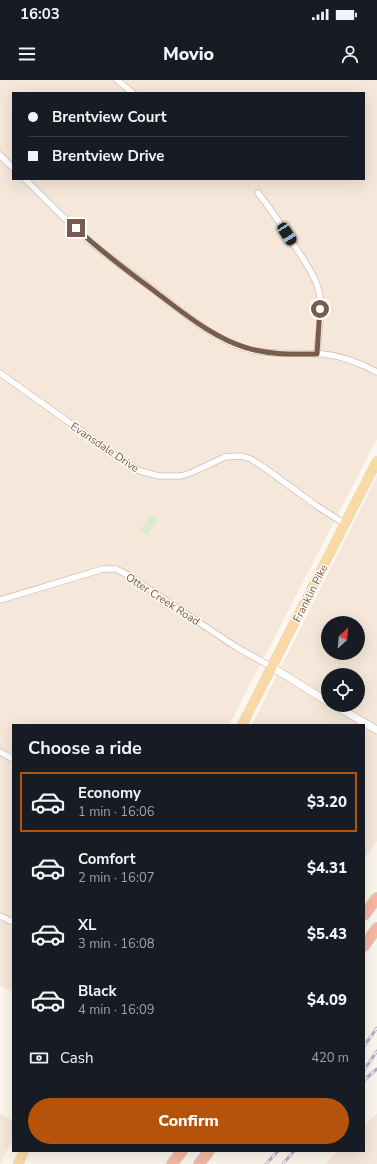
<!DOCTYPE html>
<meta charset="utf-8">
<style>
body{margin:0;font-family:"Nunito Sans",sans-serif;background:#20242c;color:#f1f3f6;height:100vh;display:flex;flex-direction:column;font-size:15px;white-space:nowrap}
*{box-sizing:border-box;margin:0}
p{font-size:13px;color:#9ea1a6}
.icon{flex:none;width:22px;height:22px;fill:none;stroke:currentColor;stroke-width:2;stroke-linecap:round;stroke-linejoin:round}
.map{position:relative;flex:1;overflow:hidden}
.details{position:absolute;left:12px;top:644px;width:353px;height:428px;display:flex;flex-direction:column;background:#171b24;border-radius:0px;box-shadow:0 4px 16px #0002}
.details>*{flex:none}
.hud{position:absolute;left:12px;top:12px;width:353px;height:88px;border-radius:0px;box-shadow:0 4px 16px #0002;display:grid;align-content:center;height:88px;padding:0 16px;background:#171b24}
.needle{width:26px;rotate:26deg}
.buttons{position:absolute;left:321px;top:536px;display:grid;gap:8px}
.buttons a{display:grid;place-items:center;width:44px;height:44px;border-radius:50%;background:#171b24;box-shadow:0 4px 16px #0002;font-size:20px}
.end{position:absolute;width:18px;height:18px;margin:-9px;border:5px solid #7a5c4d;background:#fff;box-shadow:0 0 0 2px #fff}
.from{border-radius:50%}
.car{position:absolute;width:12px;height:24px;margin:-12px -6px;border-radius:5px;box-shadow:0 0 3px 1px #0007;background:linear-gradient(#222 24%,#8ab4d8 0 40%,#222 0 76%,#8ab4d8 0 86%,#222 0)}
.hud b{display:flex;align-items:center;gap:14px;height:38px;font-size:15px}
.hud b+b{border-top:1px solid #363941}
.hud i{width:10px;height:10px;background:#f1f3f6}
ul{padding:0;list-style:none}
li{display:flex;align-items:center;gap:12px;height:60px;margin:0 8px 6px;padding:0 8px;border:2px solid transparent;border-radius:0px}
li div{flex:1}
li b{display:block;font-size:15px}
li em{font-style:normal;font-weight:800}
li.selected{border-color:#b45309}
li>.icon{width:36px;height:36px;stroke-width:1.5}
h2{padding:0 16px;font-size:18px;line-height:48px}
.pay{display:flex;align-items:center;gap:10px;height:44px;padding:0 16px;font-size:15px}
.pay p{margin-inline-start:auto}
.cta{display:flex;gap:8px;margin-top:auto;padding:8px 16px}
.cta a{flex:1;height:46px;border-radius:24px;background:#b45309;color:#fff;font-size:16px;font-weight:800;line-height:46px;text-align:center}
.status{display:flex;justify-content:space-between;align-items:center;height:28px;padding:0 20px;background:#171b24;direction:ltr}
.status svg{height:11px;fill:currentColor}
header{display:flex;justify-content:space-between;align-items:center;height:52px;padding:0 16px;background:#171b24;font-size:18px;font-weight:800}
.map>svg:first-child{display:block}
.residential{fill:#f5e8da;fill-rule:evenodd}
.green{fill:#d8ecc9}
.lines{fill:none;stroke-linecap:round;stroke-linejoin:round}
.minor-casing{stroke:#d1beb0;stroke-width:7}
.tertiary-casing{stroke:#d1beb0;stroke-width:8}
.primary-casing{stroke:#dad1cd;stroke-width:10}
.motorway-casing{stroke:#dad1cd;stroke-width:12}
.minor{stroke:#fff;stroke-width:5.5}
.tertiary{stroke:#fff;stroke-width:7}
.primary{stroke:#fbd9a5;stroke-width:9}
.motorway{stroke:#f7b7a3;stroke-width:10}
.rail-casing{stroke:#b9a8c9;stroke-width:3}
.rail{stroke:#fffaf3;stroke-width:1.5;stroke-dasharray:4.5;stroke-linecap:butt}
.route{stroke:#7a5c4d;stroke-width:5}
.labels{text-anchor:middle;stroke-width:3;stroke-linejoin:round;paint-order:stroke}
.street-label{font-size:11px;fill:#7a5c4d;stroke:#fffaf3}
</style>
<div class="status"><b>16:03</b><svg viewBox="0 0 49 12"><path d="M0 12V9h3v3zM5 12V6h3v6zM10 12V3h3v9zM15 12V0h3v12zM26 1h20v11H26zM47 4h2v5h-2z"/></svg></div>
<header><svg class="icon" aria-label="menu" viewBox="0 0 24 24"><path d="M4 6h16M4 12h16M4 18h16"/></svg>Movio<svg class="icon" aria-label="person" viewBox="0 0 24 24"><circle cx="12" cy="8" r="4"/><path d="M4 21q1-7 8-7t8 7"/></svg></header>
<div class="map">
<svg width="377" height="1084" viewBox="0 0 377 1084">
<rect width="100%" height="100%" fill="#fdf6ec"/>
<g class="residential">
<path d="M0,0H377V359L229,645H13V912L0,905ZM13,13H364V99H13Z"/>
<path d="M377,396V761L364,778V645H252ZM328,543H358V573H328ZM328,595H358V625H328Z"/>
<path d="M0,1033L13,1041V1059L0,1084Z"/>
<path d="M377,1033V1084H325L338,1071H364V1046Z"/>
</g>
<path class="green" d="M151,434L158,440L147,455L140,450Z"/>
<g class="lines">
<g class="minor-casing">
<g id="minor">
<path d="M117,0L133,13"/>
<path d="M0,75L13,88"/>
<path d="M25,99C47,121 69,144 93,164C114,181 136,197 158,213C185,234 211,257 244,268C270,276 296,272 323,274C342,276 360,283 377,292"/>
<path d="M258,113C271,129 282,146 293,163C303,180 318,198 320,218C322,236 318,256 317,274"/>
<path d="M0,293L112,373L140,391L159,396H181L193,392L225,377L242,376L251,379L262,386L317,426L345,444"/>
<path d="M0,520L103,489H116L128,495L236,567L272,587"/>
<path d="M0,672L13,679"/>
<path d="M0,836L13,842"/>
</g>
</g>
<g class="tertiary-casing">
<g id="tertiary">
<path d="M272,587L328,622"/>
<path d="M334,625L377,650"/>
</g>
</g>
<g class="primary-casing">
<g id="primary">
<path d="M242,645L377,381"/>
<path d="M18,1084L24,1071"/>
</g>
</g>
<g class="motorway-casing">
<g id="motorway">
<path d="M364,835L377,818"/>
<path d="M364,866L377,848"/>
<path d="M172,1084L182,1071"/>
<path d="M199,1084L209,1071"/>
</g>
</g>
<use href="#minor" class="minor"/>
<use href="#tertiary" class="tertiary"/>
<use href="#primary" class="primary"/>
<use href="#motorway" class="motorway"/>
<g class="rail-casing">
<g id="rail">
<path d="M364,966L377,948"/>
<path d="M364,990L377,971"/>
<path d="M364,1000L377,989"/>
<path d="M266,1084L278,1071"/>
<path d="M283,1084L294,1071"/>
</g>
</g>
<use href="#rail" class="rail"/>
</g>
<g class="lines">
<path class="route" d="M76,148C101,172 129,192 157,213C185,234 213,258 247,268C270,275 294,274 317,274L320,229"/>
</g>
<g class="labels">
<g class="street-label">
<text transform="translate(105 367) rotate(34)" y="4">Evansdale Drive</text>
<text transform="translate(310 513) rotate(-63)" y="4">Franklin Pike</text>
<text transform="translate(163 519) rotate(33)" y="4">Otter Creek Road</text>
</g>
</g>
</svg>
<div class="buttons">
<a><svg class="needle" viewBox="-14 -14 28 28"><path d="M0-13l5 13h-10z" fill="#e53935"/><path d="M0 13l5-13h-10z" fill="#9ea1a6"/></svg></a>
<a><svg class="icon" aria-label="locate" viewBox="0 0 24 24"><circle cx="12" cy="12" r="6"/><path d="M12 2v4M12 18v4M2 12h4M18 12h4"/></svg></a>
</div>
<i class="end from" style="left:320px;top:229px"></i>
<i class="end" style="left:76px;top:148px"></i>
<i class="car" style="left:287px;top:154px;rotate:147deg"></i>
<div class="hud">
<b><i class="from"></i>Brentview Court</b>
<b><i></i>Brentview Drive</b>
</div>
<section class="details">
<h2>Choose a ride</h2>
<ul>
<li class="selected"><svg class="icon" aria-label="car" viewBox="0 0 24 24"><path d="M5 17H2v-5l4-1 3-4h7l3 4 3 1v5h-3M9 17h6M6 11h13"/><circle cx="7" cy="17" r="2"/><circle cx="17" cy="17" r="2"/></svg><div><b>Economy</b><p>1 min · 16:06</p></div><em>$3.20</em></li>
<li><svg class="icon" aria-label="car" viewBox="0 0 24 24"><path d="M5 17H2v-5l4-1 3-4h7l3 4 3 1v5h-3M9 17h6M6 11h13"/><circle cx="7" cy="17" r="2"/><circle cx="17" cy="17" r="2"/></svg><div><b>Comfort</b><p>2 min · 16:07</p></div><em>$4.31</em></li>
<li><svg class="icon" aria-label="car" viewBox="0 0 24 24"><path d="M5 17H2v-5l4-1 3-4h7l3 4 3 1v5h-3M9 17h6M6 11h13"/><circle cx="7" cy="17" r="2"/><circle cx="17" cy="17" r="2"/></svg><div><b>XL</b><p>3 min · 16:08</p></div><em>$5.43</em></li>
<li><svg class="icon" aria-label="car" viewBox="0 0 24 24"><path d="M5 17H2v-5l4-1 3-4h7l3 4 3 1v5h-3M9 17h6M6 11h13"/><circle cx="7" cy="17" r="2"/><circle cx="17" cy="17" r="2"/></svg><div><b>Black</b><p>4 min · 16:09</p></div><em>$4.09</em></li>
</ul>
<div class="pay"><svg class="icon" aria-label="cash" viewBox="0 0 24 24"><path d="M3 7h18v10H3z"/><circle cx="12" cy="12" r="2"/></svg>Cash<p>420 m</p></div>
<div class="cta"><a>Confirm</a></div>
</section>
</div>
